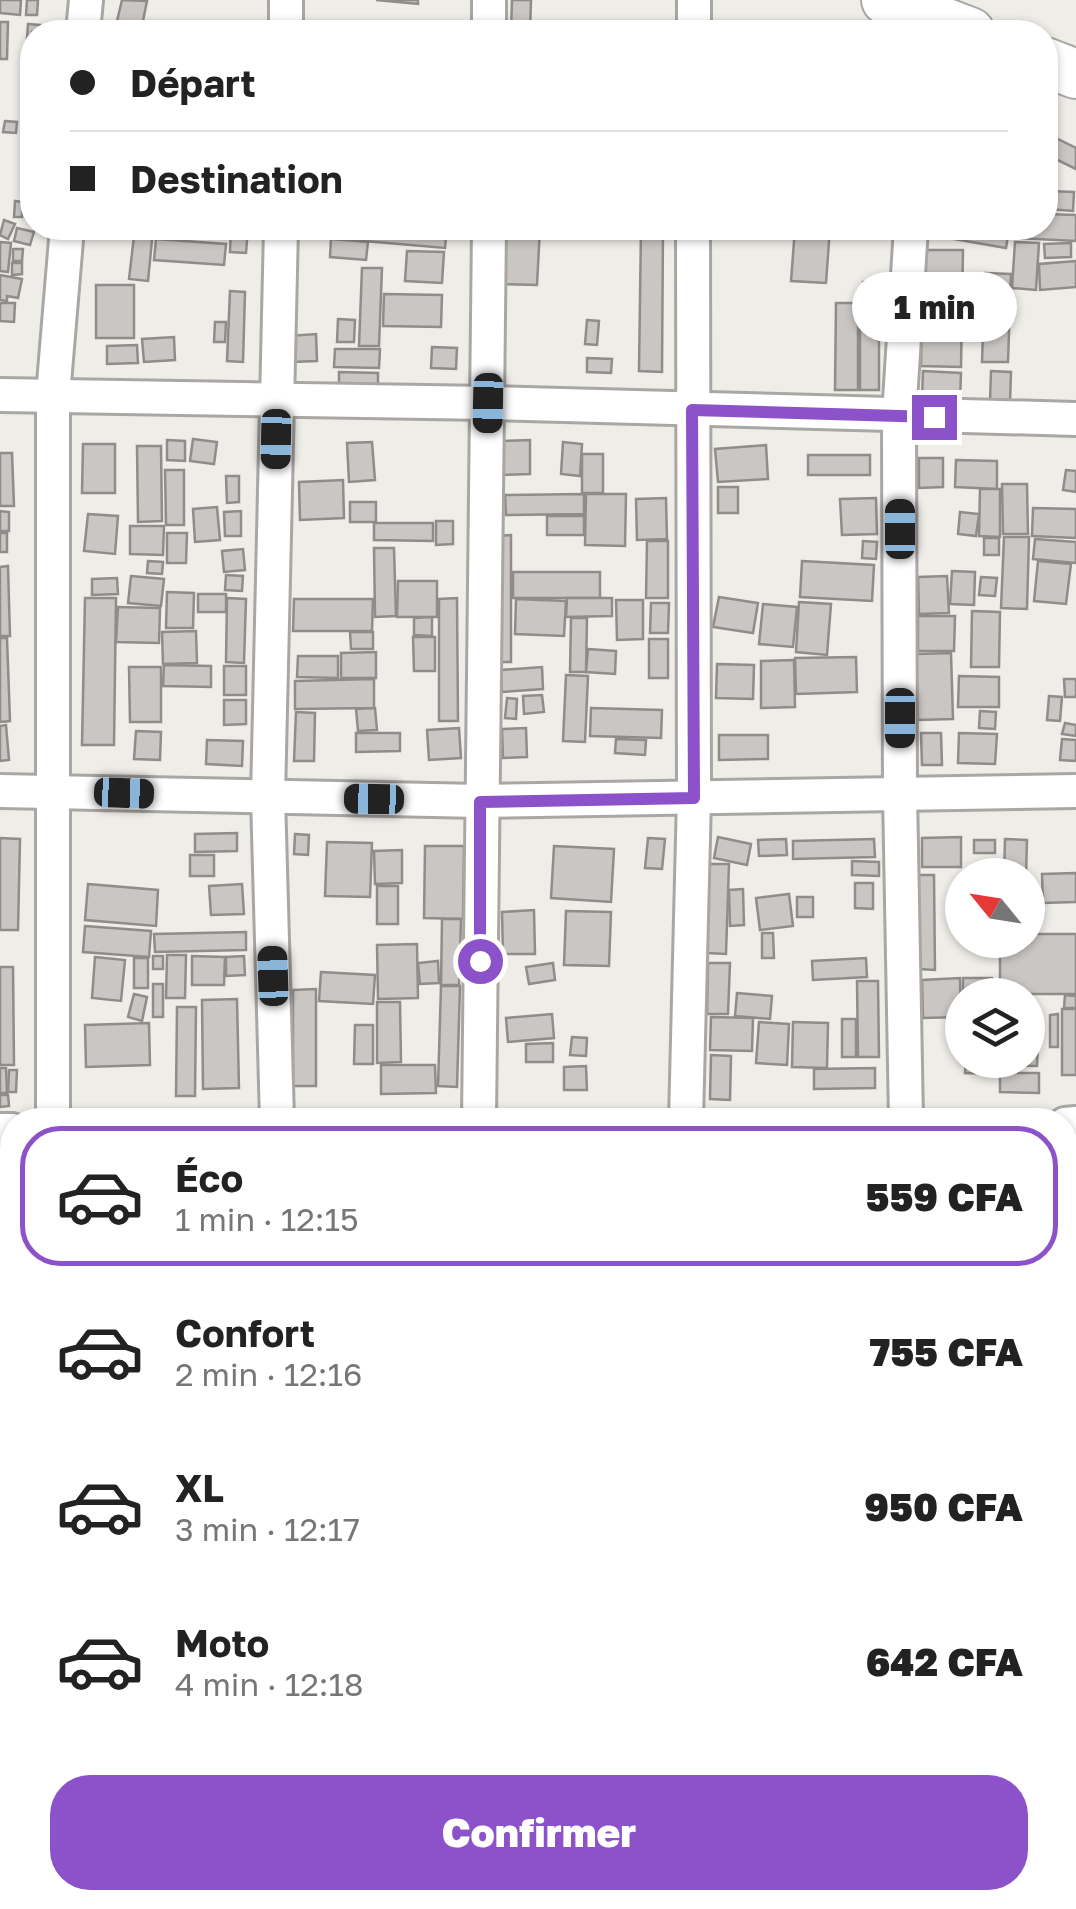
<!DOCTYPE html>
<html lang="fr">
<meta charset="utf-8">
<style>
body{margin:0;font-family:"Golos Text",sans-serif;background:#f2f2f2;color:#222;height:100vh;display:flex;flex-direction:column;font-size:38px;white-space:nowrap}
*{box-sizing:border-box;margin:0}
p{font-size:32px;color:#767676}
.icon{flex:none;width:55px;height:55px;fill:none;stroke:currentColor;stroke-width:2;stroke-linecap:round;stroke-linejoin:round}
.map{position:relative;flex:1;overflow:hidden}
.sheet{position:absolute;left:0px;top:1108px;width:1078px;height:802px;display:flex;flex-direction:column;background:#fff;border-radius:40px 40px 0 0;box-shadow:0 2px 8px #0004}
.sheet>*{flex:none}
.banner{position:absolute;left:20px;top:20px;width:1038px;height:220px;border-radius:40px;box-shadow:0 2px 8px #0004;display:grid;align-content:center;height:220px;padding:0 50px;background:#fff}
.needle{width:65px;rotate:300deg}
.buttons{position:absolute;left:945px;top:858px;display:grid;gap:20px}
.buttons a{display:grid;place-items:center;width:100px;height:100px;border-radius:50%;background:#fff;box-shadow:0 2px 8px #0004;font-size:50px}
.end{position:absolute;width:45px;height:45px;margin:-22px;border:12px solid #8c52c9;background:#fff;box-shadow:0 0 0 5px #fff}
.from{border-radius:50%}
.bubble{position:absolute;height:70px;border-radius:35px;background:#fff;box-shadow:0 2px 8px #0004;font-size:32px;font-weight:800;line-height:70px;text-align:center}
.car{position:absolute;width:30px;height:60px;margin:-30px -15px;border-radius:12px;box-shadow:0 0 8px 2px #0007;background:linear-gradient(#222 24%,#8ab4d8 0 40%,#222 0 76%,#8ab4d8 0 86%,#222 0)}
.banner b{display:flex;align-items:center;gap:35px;height:95px;font-size:38px}
.banner b+b{border-top:2px solid #e0e0e0}
.banner i{width:25px;height:25px;background:#222}
ul{padding:18px 0 0;list-style:none}
li{display:flex;align-items:center;gap:30px;height:140px;margin:0 20px 15px;padding:0 30px;border:5px solid transparent;border-radius:40px}
li div{flex:1}
li b{display:block;font-size:38px}
li em{font-style:normal;font-weight:800}
li.active{border-color:#8c52c9}
li>.icon{width:90px;height:90px;stroke-width:1.5}
.primary-button{display:flex;gap:20px;margin-top:auto;padding:20px 50px}
.primary-button a{flex:1;height:115px;border-radius:40px;background:#8c52c9;color:#fff;font-size:40px;font-weight:800;line-height:115px;text-align:center}
.map>svg:first-child{display:block}
.building{fill:#cac6c3;stroke:#908c8a;stroke-width:2.5}
.lines{fill:none;stroke-linecap:round;stroke-linejoin:round}
.minor-casing{stroke:#a9a7a3;stroke-width:38}
.highway-casing{stroke:#a9a7a3;stroke-width:52}
.minor{stroke:#fff;stroke-width:32}
.highway{stroke:#fff;stroke-width:48}
.route{stroke:#8c52c9;stroke-width:12}
</style>
<div class="map">
<svg width="1076" height="1909" viewBox="0 0 1076 1909">
<rect width="100%" height="100%" fill="#efede8"/>
<g class="building">
<path d="M0,0H21L20,15L0,13Z"/>
<path d="M27,0H38L37,15H26Z"/>
<path d="M122,0L147,1L142,26L117,21Z"/>
<path d="M376,0H418V4Z"/>
<path d="M512,0H531L530,32H511Z"/>
<path d="M0,22H8L7,59H0Z"/>
<path d="M28,24L40,25V32H32V39H27Z"/>
<rect x="721" y="26" width="14" height="6"/>
<path d="M24,111L32,112V124H23Z"/>
<path d="M5,121L17,122L16,133L3,132Z"/>
<path d="M1056,138L1076,148V169L1047,155Z"/>
<path d="M1049,191L1074,192L1073,211L1048,209Z"/>
<path d="M15,201L24,202L22,217H14Z"/>
<path d="M1045,214L1076,215V241L1015,238V228H1045Z"/>
<path d="M4,220L15,224L8,239L0,235Z"/>
<path d="M17,228L34,232L30,245L14,241Z"/>
<path d="M135,228L153,230L148,281L129,279Z"/>
<path d="M155,228H186L185,239L154,235Z"/>
<path d="M231,228H248L246,253L230,252Z"/>
<path d="M354,228H447L445,248L353,240Z"/>
<path d="M501,228H540L537,285L499,284Z"/>
<path d="M641,228H663L662,372L639,371Z"/>
<path d="M795,228H830L826,283L791,281Z"/>
<path d="M926,228H1000L1009,229L1006,248L925,234Z"/>
<path d="M156,239L226,244L224,265L154,260Z"/>
<path d="M331,239L368,242L366,260L330,257Z"/>
<path d="M0,242L11,243L8,272L0,271Z"/>
<path d="M1015,242L1039,243L1036,290L1012,288Z"/>
<path d="M1071,243V257L1045,258L1044,244Z"/>
<path d="M13,249H23L22,261H13Z"/>
<path d="M923,250H963L961,367L921,366Z"/>
<path d="M407,251L444,252L442,283L405,281Z"/>
<path d="M1076,261V287L1040,290L1039,264Z"/>
<path d="M12,263H22V274L12,275Z"/>
<path d="M362,268H382L379,346H359Z"/>
<path d="M985,273L1011,274L1008,362H982Z"/>
<path d="M0,275L22,279L18,298L7,296V301L0,300Z"/>
<rect x="863" y="282" width="11" height="15"/>
<rect x="96" y="285" width="38" height="53"/>
<path d="M230,291L245,292L243,362L227,361Z"/>
<path d="M384,294L442,295L441,327L383,326Z"/>
<rect x="860" y="301" width="19" height="89"/>
<path d="M0,303H15L14,322L0,321Z"/>
<path d="M836,303H858V390H835Z"/>
<path d="M338,319L355,320L354,342H337Z"/>
<path d="M587,320L599,321L597,345L585,344Z"/>
<path d="M215,322H226L225,342H214Z"/>
<path d="M316,334L317,361L291,362L290,336Z"/>
<path d="M174,337L175,360L144,362L142,339Z"/>
<path d="M137,345L138,363L107,364V346Z"/>
<path d="M432,347L457,348L456,369L431,368Z"/>
<path d="M335,349H380L379,368L334,367Z"/>
<path d="M587,358L612,359L611,373L587,372Z"/>
<path d="M923,371L961,373L960,400L922,398Z"/>
<path d="M991,371L1011,372L1010,402L990,401Z"/>
<path d="M339,372L378,373V386H339Z"/>
<path d="M193,439L217,442L214,464L190,461Z"/>
<path d="M167,440L185,441V461L167,460Z"/>
<path d="M530,440V474L502,475L501,441Z"/>
<path d="M372,442L375,480L349,482L347,443Z"/>
<path d="M563,442L582,444L580,476L561,474Z"/>
<path d="M83,444H115V493H82Z"/>
<path d="M766,445L768,479L718,482L715,449Z"/>
<path d="M137,446H161L162,521L138,522Z"/>
<path d="M0,453H12L14,506H0Z"/>
<rect x="582" y="454" width="21" height="39"/>
<rect x="808" y="455" width="62" height="20"/>
<path d="M919,458H943V487L919,488Z"/>
<path d="M956,460L997,461V489L955,487Z"/>
<path d="M165,470H184V525H166Z"/>
<path d="M1066,470L1076,471V492L1063,490Z"/>
<path d="M226,476H239V502L227,503Z"/>
<path d="M343,480L344,518L300,520L299,482Z"/>
<path d="M1002,484H1027L1028,534H1003Z"/>
<rect x="718" y="487" width="20" height="26"/>
<path d="M980,489H1000V537L979,536Z"/>
<path d="M584,494V514L506,515L505,495Z"/>
<path d="M586,494H626L625,546L585,545Z"/>
<path d="M666,498L667,539L637,540L636,499Z"/>
<path d="M876,498L877,534L842,535L840,499Z"/>
<rect x="350" y="502" width="26" height="20"/>
<path d="M217,507L220,540L195,542L193,509Z"/>
<path d="M1033,508L1076,509V538L1032,536Z"/>
<path d="M0,511L9,512V531H0Z"/>
<path d="M241,511V536H225L224,512Z"/>
<path d="M960,512L979,514L976,536L958,534Z"/>
<path d="M88,514L118,516L115,554L84,551Z"/>
<rect x="547" y="516" width="37" height="19"/>
<path d="M436,521H453V544L436,545Z"/>
<path d="M374,523H433V541L374,540Z"/>
<path d="M130,526H164L163,555L130,554Z"/>
<rect x="0" y="533" width="7" height="19"/>
<path d="M167,533H187L186,563H167Z"/>
<path d="M511,535V662H499V536Z"/>
<path d="M1004,537H1029L1027,609L1001,608Z"/>
<rect x="984" y="538" width="15" height="17"/>
<path d="M1035,539L1076,542V563L1033,559Z"/>
<path d="M647,541H668V598H646Z"/>
<path d="M863,541L877,542L876,559L862,558Z"/>
<path d="M374,548H394L396,616L375,617Z"/>
<path d="M243,549L245,570L224,572L222,551Z"/>
<path d="M148,561L163,562L162,574L147,573Z"/>
<path d="M802,561L874,565L872,601L800,597Z"/>
<path d="M1038,561L1071,564L1066,604L1034,601Z"/>
<path d="M8,566L10,636H0V567Z"/>
<path d="M952,571L975,572L974,605L950,604Z"/>
<rect x="513" y="572" width="87" height="26"/>
<path d="M226,575L243,576L242,591L225,590Z"/>
<path d="M131,576L164,579L161,606L128,603Z"/>
<path d="M947,576L949,613L919,614L918,577Z"/>
<path d="M981,577L997,578L995,596L979,595Z"/>
<path d="M117,578L118,594L92,595V579Z"/>
<path d="M398,581H437V617H397Z"/>
<path d="M167,592L194,593L193,628H166Z"/>
<rect x="198" y="594" width="28" height="18"/>
<path d="M719,597L758,603L753,633L713,627Z"/>
<path d="M85,598H116L114,745H82Z"/>
<path d="M227,598L246,599L244,663L226,662Z"/>
<path d="M457,598L458,721H439V599Z"/>
<path d="M567,598H612V616L566,617Z"/>
<path d="M294,599H373L372,631H293Z"/>
<path d="M516,599L566,601L564,636L515,634Z"/>
<path d="M616,600H643V639L617,640Z"/>
<path d="M799,602L831,604L827,655L796,652Z"/>
<path d="M651,603H669L668,633H650Z"/>
<path d="M763,604L797,607L793,647L759,644Z"/>
<path d="M118,607L160,608L159,643L116,642Z"/>
<path d="M972,611L1000,612L999,667H971Z"/>
<path d="M918,616H955L954,651H918Z"/>
<path d="M432,617V636L414,635V618Z"/>
<path d="M571,618H587L586,672H570Z"/>
<path d="M196,631L197,663L163,664L162,632Z"/>
<path d="M350,632H373V649H351Z"/>
<path d="M413,637H435V671H414Z"/>
<path d="M0,638H7L10,721L0,722Z"/>
<rect x="649" y="639" width="19" height="39"/>
<path d="M588,649L616,651L615,674L586,672Z"/>
<path d="M376,652V678H341V653Z"/>
<path d="M951,653L953,719L918,720L916,654Z"/>
<path d="M298,656H338V678L297,677Z"/>
<path d="M856,657L857,692L796,694L795,658Z"/>
<path d="M794,660L795,707L761,708V661Z"/>
<path d="M717,664L754,665L753,699L716,698Z"/>
<path d="M164,665L211,666V687L163,686Z"/>
<rect x="224" y="666" width="22" height="29"/>
<path d="M129,667H161V722H130Z"/>
<path d="M542,667L543,689L502,692L501,670Z"/>
<path d="M566,675L588,676L585,742L563,741Z"/>
<path d="M959,676L999,677V707H958Z"/>
<path d="M374,679V708L295,709V681Z"/>
<path d="M1064,679H1076V697H1065Z"/>
<path d="M542,695L544,712L524,714L523,696Z"/>
<path d="M1049,696L1062,697L1060,721L1047,720Z"/>
<path d="M507,698L517,699L516,719L505,718Z"/>
<path d="M224,700H246V724L224,725Z"/>
<path d="M375,708L377,730L358,731L356,709Z"/>
<path d="M591,708L662,710L661,738L590,736Z"/>
<path d="M980,711L996,712L995,729L979,728Z"/>
<path d="M296,712L315,713L314,761H294Z"/>
<path d="M1065,723L1076,725V736L1062,734Z"/>
<path d="M6,725L9,760L0,761V726Z"/>
<path d="M459,728L461,758L429,760L427,730Z"/>
<path d="M526,728L527,757L503,758L502,729Z"/>
<path d="M136,731L161,732L160,760L134,759Z"/>
<path d="M356,733H400V751L356,752Z"/>
<path d="M921,733H941L942,765H922Z"/>
<path d="M959,733L997,734L995,764L958,763Z"/>
<path d="M719,735H768V759L719,760Z"/>
<path d="M616,739L646,740L645,755L615,753Z"/>
<path d="M1062,739L1076,740V761L1060,760Z"/>
<path d="M207,740L243,741L242,766L206,764Z"/>
<path d="M237,833V851L195,852V834Z"/>
<path d="M295,834L309,835L308,855L294,854Z"/>
<path d="M718,837L751,844L747,865L714,858Z"/>
<path d="M961,837V867H922V838Z"/>
<path d="M0,838L20,839L18,930H0Z"/>
<path d="M648,838L665,839L662,869L645,868Z"/>
<path d="M786,839L787,855L759,856L758,840Z"/>
<path d="M874,839L875,857L793,859V841Z"/>
<path d="M1005,839L1027,840L1026,875H1004Z"/>
<rect x="974" y="840" width="21" height="13"/>
<path d="M327,842L372,843L370,897L325,896Z"/>
<path d="M425,846H464L463,919L424,918Z"/>
<path d="M554,846L614,849L611,902L551,898Z"/>
<path d="M402,850V883L375,884L374,851Z"/>
<rect x="190" y="855" width="24" height="21"/>
<path d="M852,861L879,862V876L852,875Z"/>
<path d="M709,864H729L726,954L707,953Z"/>
<path d="M1076,873V902L1043,903L1042,874Z"/>
<path d="M918,875H934L935,970L919,969Z"/>
<path d="M855,883H873V909L855,908Z"/>
<path d="M88,884L158,890L156,926L85,920Z"/>
<path d="M242,884L244,914L211,915L209,886Z"/>
<rect x="1028" y="885" width="7" height="20"/>
<rect x="377" y="886" width="21" height="38"/>
<path d="M743,889L744,925L730,926L729,890Z"/>
<path d="M789,894L793,926L760,930L756,898Z"/>
<rect x="797" y="897" width="16" height="20"/>
<path d="M534,910L535,954H503L502,912Z"/>
<path d="M566,911L611,912L609,966L564,965Z"/>
<path d="M442,919H461L459,985H441Z"/>
<path d="M85,926L151,931L149,957L83,952Z"/>
<path d="M246,932V950L155,952L154,934Z"/>
<path d="M762,933H773L774,958H762Z"/>
<path d="M1028,934H1076V994H1000V940H1028Z"/>
<path d="M417,944L418,998L378,999L377,945Z"/>
<path d="M167,955H186L185,998H166Z"/>
<rect x="153" y="956" width="10" height="13"/>
<path d="M192,956L225,957L224,985H192Z"/>
<path d="M244,956L245,975L226,976V957Z"/>
<path d="M95,957L125,960L121,1001L92,998Z"/>
<rect x="134" y="958" width="14" height="30"/>
<path d="M866,958L867,977L813,980L812,961Z"/>
<path d="M438,961L439,983L420,984L418,963Z"/>
<path d="M553,963L555,980L529,984L526,967Z"/>
<path d="M708,963H730L728,1014H707Z"/>
<path d="M0,967H13L14,1065H0Z"/>
<path d="M321,972L375,975L373,1004L319,1001Z"/>
<path d="M960,978L961,1017L923,1018L922,980Z"/>
<rect x="963" y="978" width="29" height="17"/>
<path d="M857,981H878L879,1057H858Z"/>
<rect x="153" y="984" width="10" height="33"/>
<path d="M441,986H460L457,1087L438,1086Z"/>
<path d="M316,989V1086H293V990Z"/>
<path d="M737,993L772,996L770,1019L735,1016Z"/>
<path d="M134,994L147,997L142,1021L128,1017Z"/>
<path d="M1065,995L1076,996V1008H1064Z"/>
<path d="M237,999L239,1088L203,1089L202,1000Z"/>
<path d="M377,1002H400L401,1062L377,1063Z"/>
<path d="M177,1007H196L195,1096H176Z"/>
<rect x="1062" y="1009" width="14" height="66"/>
<path d="M552,1014L554,1038L508,1042L506,1018Z"/>
<path d="M1058,1014V1047H1050V1015Z"/>
<path d="M711,1017L753,1018L752,1051L710,1050Z"/>
<rect x="842" y="1019" width="14" height="38"/>
<path d="M759,1022L789,1024L787,1065L756,1063Z"/>
<path d="M793,1022L828,1023L827,1068L792,1067Z"/>
<path d="M1028,1022L1039,1023L1037,1066L1001,1065V1060H1028Z"/>
<path d="M149,1023L150,1065L86,1067L85,1025Z"/>
<path d="M355,1025H373V1064H354Z"/>
<path d="M572,1037L587,1038L586,1056L570,1055Z"/>
<path d="M553,1043V1062H526V1044Z"/>
<path d="M711,1055L731,1056L730,1100L710,1099Z"/>
<path d="M966,1060H996L995,1074L965,1073Z"/>
<path d="M381,1065H435L436,1093L381,1094Z"/>
<path d="M586,1066L587,1090H564V1067Z"/>
<path d="M0,1068H6L7,1093H0Z"/>
<path d="M875,1068V1088L814,1089V1069Z"/>
<path d="M9,1070H17L16,1092H8Z"/>
<path d="M1000,1073H1039V1093L1000,1092Z"/>
<path d="M0,1095H8L9,1106L0,1107Z"/>
<path d="M0,1177H11L12,1216H0Z"/>
<path d="M12,1221V1254H0V1222Z"/>
<path d="M1067,1281H1076V1331H1068Z"/>
<path d="M12,1318V1396H0V1319Z"/>
<path d="M1075,1344V1365H1065V1345Z"/>
<path d="M1065,1468H1076V1487L1065,1486Z"/>
<rect x="0" y="1517" width="12" height="76"/>
<rect x="1065" y="1534" width="11" height="27"/>
<rect x="1065" y="1563" width="11" height="37"/>
<path d="M1066,1621L1076,1622V1642H1065Z"/>
<path d="M0,1737L6,1738L4,1756H0Z"/>
<path d="M0,1768H12V1809L0,1808Z"/>
<rect x="1065" y="1810" width="11" height="51"/>
<path d="M0,1821L12,1822V1858L0,1857Z"/>
<path d="M1065,1879H1076V1909H1050V1898H1065Z"/>
<rect x="171" y="1898" width="17" height="11"/>
<rect x="297" y="1898" width="42" height="11"/>
<rect x="363" y="1898" width="19" height="11"/>
<rect x="386" y="1898" width="27" height="11"/>
<rect x="572" y="1898" width="13" height="11"/>
<path d="M588,1898H608V1909H587Z"/>
<rect x="717" y="1898" width="40" height="11"/>
<rect x="763" y="1898" width="29" height="11"/>
<path d="M953,1898H987L989,1909H955Z"/>
<rect x="1000" y="1898" width="31" height="11"/>
</g>
<g class="lines">
<g class="minor-casing">
<g id="minor">
<path d="M83,32L86,0"/>
<path d="M286,32V0"/>
<path d="M489,32V0"/>
<path d="M694,32V0"/>
<path d="M0,395L488,403L1076,419"/>
<path d="M0,791L480,801L1076,791"/>
<path d="M53,1120V395L67,228"/>
<path d="M277,1120L268,797L281,228"/>
<path d="M479,1120L489,228"/>
<path d="M686,1120L694,798L693,228"/>
<path d="M906,1120L900,793L899,416L911,228"/>
<path d="M1065,1124L1076,1123"/>
<path d="M0,1130H12"/>
<path d="M0,1669L12,1668"/>
<path d="M1065,1672H1076"/>
<path d="M49,1898V1909"/>
<path d="M289,1898V1909"/>
<path d="M485,1898V1909"/>
<path d="M698,1898V1909"/>
<path d="M903,1909V1898"/>
</g>
</g>
<g class="highway-casing">
<g id="highway">
<path d="M886,0L970,32"/>
<path d="M1045,62L1076,74"/>
</g>
</g>
<use href="#minor" class="minor"/>
<use href="#highway" class="highway"/>
</g>
<g class="lines">
<path class="route" d="M480,961V802L694,798L692,410L934,417"/>
</g>
</svg>
<div class="buttons">
<a><svg class="needle" viewBox="-14 -14 28 28"><path d="M0-13l5 13h-10z" fill="#e53935"/><path d="M0 13l5-13h-10z" fill="#767676"/></svg></a>
<a><svg class="icon" aria-label="layers" viewBox="0 0 24 24"><path d="M12 4l9 5-9 5-9-5zM3 14l9 5 9-5"/></svg></a>
</div>
<i class="end from" style="left:480px;top:961px"></i>
<i class="end" style="left:934px;top:417px"></i>
<div class="bubble" style="left:852px;top:272px;width:165px">1 min</div>
<i class="car" style="left:488px;top:403px;rotate:181deg"></i>
<i class="car" style="left:276px;top:439px;rotate:181deg"></i>
<i class="car" style="left:900px;top:529px;rotate:0deg"></i>
<i class="car" style="left:900px;top:718px;rotate:180deg"></i>
<i class="car" style="left:124px;top:793px;rotate:92deg"></i>
<i class="car" style="left:374px;top:799px;rotate:271deg"></i>
<i class="car" style="left:273px;top:976px;rotate:358deg"></i>
<div class="banner">
<b><i class="from"></i>Départ</b>
<b><i></i>Destination</b>
</div>
<section class="sheet">
<ul>
<li class="active"><svg class="icon" aria-label="car" viewBox="0 0 24 24"><path d="M5 17H2v-5l4-1 3-4h7l3 4 3 1v5h-3M9 17h6M6 11h13"/><circle cx="7" cy="17" r="2"/><circle cx="17" cy="17" r="2"/></svg><div><b>Éco</b><p>1 min · 12:15</p></div><em>559 CFA</em></li>
<li><svg class="icon" aria-label="car" viewBox="0 0 24 24"><path d="M5 17H2v-5l4-1 3-4h7l3 4 3 1v5h-3M9 17h6M6 11h13"/><circle cx="7" cy="17" r="2"/><circle cx="17" cy="17" r="2"/></svg><div><b>Confort</b><p>2 min · 12:16</p></div><em>755 CFA</em></li>
<li><svg class="icon" aria-label="car" viewBox="0 0 24 24"><path d="M5 17H2v-5l4-1 3-4h7l3 4 3 1v5h-3M9 17h6M6 11h13"/><circle cx="7" cy="17" r="2"/><circle cx="17" cy="17" r="2"/></svg><div><b>XL</b><p>3 min · 12:17</p></div><em>950 CFA</em></li>
<li><svg class="icon" aria-label="car" viewBox="0 0 24 24"><path d="M5 17H2v-5l4-1 3-4h7l3 4 3 1v5h-3M9 17h6M6 11h13"/><circle cx="7" cy="17" r="2"/><circle cx="17" cy="17" r="2"/></svg><div><b>Moto</b><p>4 min · 12:18</p></div><em>642 CFA</em></li>
</ul>
<div class="primary-button"><a>Confirmer</a></div>
</section>
</div>
